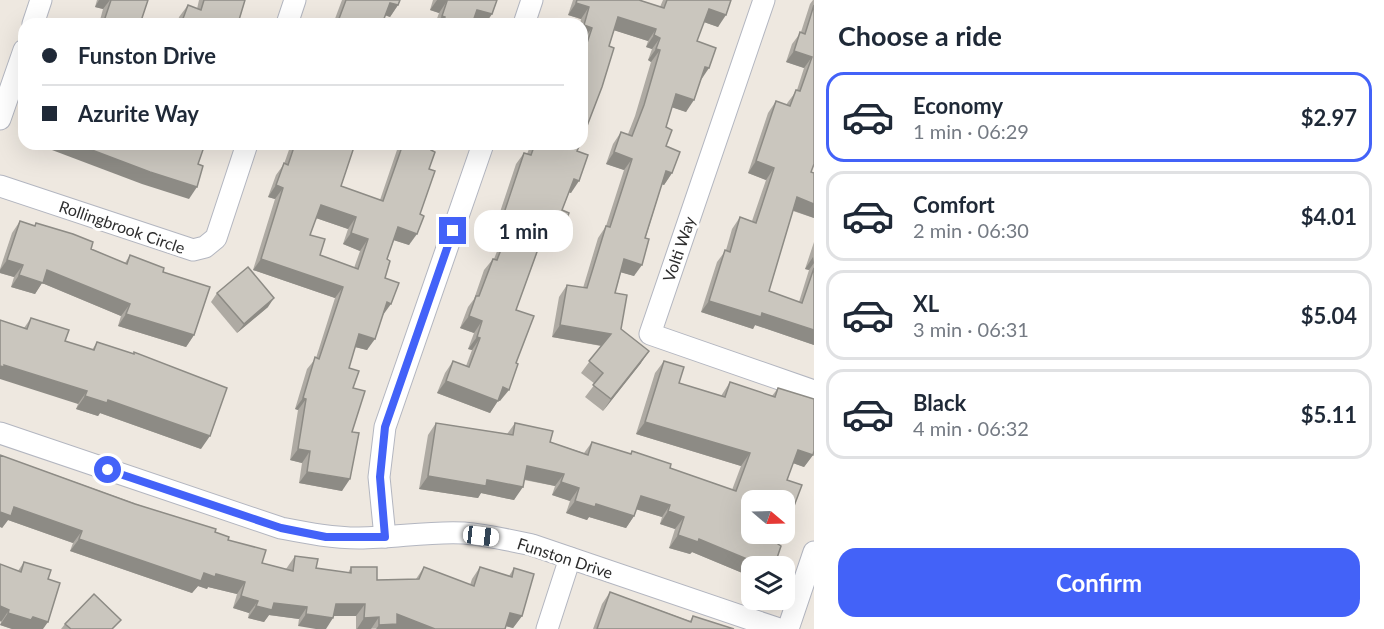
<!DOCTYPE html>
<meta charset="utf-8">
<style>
body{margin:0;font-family:Lato,sans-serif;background:#f2f2f3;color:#1f2937;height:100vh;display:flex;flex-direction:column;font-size:22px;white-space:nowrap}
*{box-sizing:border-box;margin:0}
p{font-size:20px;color:#747a83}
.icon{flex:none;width:33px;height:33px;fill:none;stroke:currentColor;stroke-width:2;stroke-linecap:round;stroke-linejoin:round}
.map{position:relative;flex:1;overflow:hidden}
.side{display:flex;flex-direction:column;background:#fff;width:570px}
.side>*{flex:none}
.banner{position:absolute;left:18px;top:18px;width:570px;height:132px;border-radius:18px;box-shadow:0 6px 24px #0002;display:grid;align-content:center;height:132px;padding:0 24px;background:#fff}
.needle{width:39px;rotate:109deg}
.tools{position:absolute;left:741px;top:490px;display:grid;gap:12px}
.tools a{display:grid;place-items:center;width:54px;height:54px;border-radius:12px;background:#fff;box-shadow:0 6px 24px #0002;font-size:30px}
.end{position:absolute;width:27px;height:27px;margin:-14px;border:8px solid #4362f8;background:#fff;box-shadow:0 0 0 3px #fff}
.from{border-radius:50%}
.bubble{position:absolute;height:42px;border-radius:18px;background:#fff;box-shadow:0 6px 24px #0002;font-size:20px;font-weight:700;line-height:42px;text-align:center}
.car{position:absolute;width:18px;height:36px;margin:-18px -9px;border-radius:8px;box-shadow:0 0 4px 2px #0007;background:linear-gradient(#fff 24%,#345 0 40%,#fff 0 76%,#345 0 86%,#fff 0)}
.banner b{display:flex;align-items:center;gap:21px;height:57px;font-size:22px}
.banner b+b{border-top:2px solid #e0e1e3}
.banner i{width:15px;height:15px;background:#1f2937}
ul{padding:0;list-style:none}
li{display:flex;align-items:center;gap:18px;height:90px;margin:0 12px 9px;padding:0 12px;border:3px solid #e0e1e3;border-radius:18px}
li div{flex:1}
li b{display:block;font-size:22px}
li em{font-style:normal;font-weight:700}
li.selected{border-color:#4362f8}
li>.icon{width:54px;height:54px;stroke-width:1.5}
h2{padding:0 24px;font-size:27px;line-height:72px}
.action{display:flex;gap:12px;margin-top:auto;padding:12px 24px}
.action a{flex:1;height:69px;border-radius:18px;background:#4362f8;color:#fff;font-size:24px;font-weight:700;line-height:69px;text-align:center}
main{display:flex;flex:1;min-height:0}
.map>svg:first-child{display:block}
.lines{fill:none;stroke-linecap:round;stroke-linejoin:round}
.street-casing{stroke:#b3b6c0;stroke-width:23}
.street{stroke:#fff;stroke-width:21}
.wall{fill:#aeaaa3;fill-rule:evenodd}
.shaded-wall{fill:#8d8b85}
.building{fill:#cac6be;stroke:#8d8b85;stroke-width:1.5;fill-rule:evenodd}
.route{stroke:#4362f8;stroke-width:8}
.labels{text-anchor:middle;stroke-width:6;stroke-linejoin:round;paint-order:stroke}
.street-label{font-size:16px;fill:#2d2d2d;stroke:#fff}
</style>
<main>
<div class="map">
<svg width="814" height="629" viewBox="0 0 814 629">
<rect width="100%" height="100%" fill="#eee8e0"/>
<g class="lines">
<g class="street-casing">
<g id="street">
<path d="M764,0L650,334L814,391"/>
<path d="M33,24L41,0"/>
<path d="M287,24L295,0"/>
<path d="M524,24L532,0"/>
<path d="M0,119L24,50"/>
<path d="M0,186L193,250L205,247L216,238L247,144"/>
<path d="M0,433L281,528C307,533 332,538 359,538C394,538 429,531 464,533C487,535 509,540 532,545L779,629"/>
<path d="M385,537L379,477L385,427L483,144"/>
<path d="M547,629L570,558"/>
<path d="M788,629L814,552"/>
</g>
</g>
<use href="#street" class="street"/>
</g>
<g class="wall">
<path d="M97,0H148L140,24H99L103,9L95,7Z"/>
<path d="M199,0H245L239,20L245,24H177L179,17L188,5L197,9Z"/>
<path d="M342,0H400L398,5L390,17L385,15L382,24H333Z"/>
<path d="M433,0H497L492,14L485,24H478L473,22L472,24H435L439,13L430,10Z"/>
<path d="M573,0H640L660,7L663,0H731L718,27L704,22L697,41L701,80L686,112L672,107L666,127V146L672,173L664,185L662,184L634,276L621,272L615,293L621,329L641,363L603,411L585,397L595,384L581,373L601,346L552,337L559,297L567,285L583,288L598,238L606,226L624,170L606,164L613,144L621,132L628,134L635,116L651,62L648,60L652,49L646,47L648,41L614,30L582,139V46L584,39H582V24H580L581,19L568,15Z"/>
<path d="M813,0H814V164L811,172L814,173V218L793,211L769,291L799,302L809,270L805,269L814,242V345L755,325L753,329L701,312L717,262L726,250L732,229L740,217L752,221L766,180L748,173L768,113L776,101L786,105L788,102L797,90L804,68L786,62L792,44L801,32L810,4Z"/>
<path d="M291,144H355L341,186L380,200L399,144H433L431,150L429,169L409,245L394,240L387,259L385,278L383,315L367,350L355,347L349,368L353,388L352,432L342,491L299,483L302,463L290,460L298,410L295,409L307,369L316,358L335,298L253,270L275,199L268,197L276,175L284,164ZM316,218L348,229L343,244L360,251L354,268L320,255L310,235Z"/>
<path d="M531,144H580L577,151L571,193L569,192L562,210L554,244L542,239L516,310L500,401L498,400L490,413L437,393L445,373L453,361L466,366L472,350L468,349L474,333L460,328L468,307L474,299L484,270L493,259H494L506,228L496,224L516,164L524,153L527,154Z"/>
<path d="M20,221L34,226L36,223L91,249L125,263L130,255L163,272L194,335L186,347L118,326L121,316L42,283L35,294L11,287L14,277L0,273V269L12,233Z"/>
<path d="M217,293L268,307L237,333L211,302Z"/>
<path d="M31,318L65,341L92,350L97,342L133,354L134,352L201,449L100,413L98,416L76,409L78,404L24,328Z"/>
<path d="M664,361L679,383L721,396L730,382L772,396L778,388L813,455L804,467L793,463L787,480L789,513L752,567V577L692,552L690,554L669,548L675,529L660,524L662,517L636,509L634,516L626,528L589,517L587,520L566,513L570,501L552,495L555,486L524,480L514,500L481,493L478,498L419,489L428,435L436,423L507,434L515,423L550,442L584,453L592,442L631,454L632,451L670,468L732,490L741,466L636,434L655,373Z"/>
<path d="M0,455L215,532L228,540L262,563L286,569L295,556L316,568L348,573L351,567L377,580L416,579L424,567L470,585L472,579L480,567L509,576L514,568L522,616L513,628L506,626L356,629V616H334L298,626L299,619L269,615L264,622L248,618L249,613L233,608L237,594L208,587L207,589L198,586L192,593L70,551L73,543L8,520L2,528Z"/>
<path d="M24,562L12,629L0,625L18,571Z"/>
<path d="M610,592L690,621L693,616L734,629H593L602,604Z"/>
<path d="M65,624L114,629H61Z"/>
</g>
<g class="shaded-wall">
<path d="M99,0H110L103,9L95,7Z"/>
<path d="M437,0H443L447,1L439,13L430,10Z"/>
<path d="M390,3L398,5L390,17L382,14Z"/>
<path d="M576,3L589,7L581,19L568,15Z"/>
<path d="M709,9L726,15L718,27L701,21Z"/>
<path d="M477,10L492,14L485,24H478L469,21Z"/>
<path d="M442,16L445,17L441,24H437Z"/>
<path d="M618,17L656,29L648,41L610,29Z"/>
<path d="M584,25L592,28L584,39H582V27Z"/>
<path d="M654,35L660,38L652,49L646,47Z"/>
<path d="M656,49L660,50L651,62L648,60Z"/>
<path d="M794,51L812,57L804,68L786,62Z"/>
<path d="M705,67L709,68L701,80Z"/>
<path d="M676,94L694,100L686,112L668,106Z"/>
<path d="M46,144H76L197,187L189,199L142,184L44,147Z"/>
<path d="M614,152L632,159L624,170L606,164Z"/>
<path d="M756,161L774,168L766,180L748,173Z"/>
<path d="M666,171L672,173L664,185L658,183Z"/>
<path d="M574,179L579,181L571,193L565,191Z"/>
<path d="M276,185L283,188L275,199L268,197Z"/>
<path d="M797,197L814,204V218L789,209Z"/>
<path d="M321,205L356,217L348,229L313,217Z"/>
<path d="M504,213L514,216L506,228L496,224Z"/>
<path d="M398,227L417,234L409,245L390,239Z"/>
<path d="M546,227L562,232L554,244L538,238Z"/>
<path d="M351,233L368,239L360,251L343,244Z"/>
<path d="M813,257L814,263L809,270L805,269Z"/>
<path d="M261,259L343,287L335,298L253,270Z"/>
<path d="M624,259L642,265L634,276L616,271Z"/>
<path d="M7,260L23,265L14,277L0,273V270Z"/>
<path d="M47,270L130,304L121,316L42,283L35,294L11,287L19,275Z"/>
<path d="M274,298L268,307L237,333L244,324Z"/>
<path d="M709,301L762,313L814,330V345L755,325L753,329L701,312Z"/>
<path d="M387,302L391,304L383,315L379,314Z"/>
<path d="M126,314L194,335L186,347L118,326Z"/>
<path d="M469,316L482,321L474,333L460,328Z"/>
<path d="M560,325L611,334L603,346L552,337Z"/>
<path d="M359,334L375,339L367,350L351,346Z"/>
<path d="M477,337L480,338L472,350L468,349Z"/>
<path d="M649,351L641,363L603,411L611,399Z"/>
<path d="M4,365L87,391L78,404L0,379V366Z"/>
<path d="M446,381L498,401L490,413L437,393Z"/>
<path d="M503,387L509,390L500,401L495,399Z"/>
<path d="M85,396L108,400L210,436L201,449L100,413L98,416L76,409Z"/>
<path d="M303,398L306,399L298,410L295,409Z"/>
<path d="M645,422L750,453L741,466L636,434Z"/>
<path d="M298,449L310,451L302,463L290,460Z"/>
<path d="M798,450L813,455L804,467L790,462Z"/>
<path d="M527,466L564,474L555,486L518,478Z"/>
<path d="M307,472L350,479L342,491L299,483Z"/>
<path d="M428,476L487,480L523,487L514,500L481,493L478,498L419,489Z"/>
<path d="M561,482L579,488L570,501L552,495Z"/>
<path d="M641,496L670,505L662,517L632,508Z"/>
<path d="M575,501L596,504L634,516L626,528L589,517L587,520L566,513Z"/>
<path d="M14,507L82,531L73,543L8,520L2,528L0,527V512Z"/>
<path d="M668,511L684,517L675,529L660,524Z"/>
<path d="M678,535L699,539L766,567H752V577L692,552L690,554L669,548Z"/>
<path d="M79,539L204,573L216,574L245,582L237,594L208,587L207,589L198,586L192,593L70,551Z"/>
<path d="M241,596L258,601L249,613L233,608Z"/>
<path d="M274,603L307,607L299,619L269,615L264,622L248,618L256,606Z"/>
<path d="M336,604H365L356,616H327Z"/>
<path d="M0,606L9,610L1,622L0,621Z"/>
<path d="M8,613L33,617L48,622L43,629H12L0,625Z"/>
<path d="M510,613L522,616L513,628L502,625Z"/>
<path d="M306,614L333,618L326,629H316L298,626Z"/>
<path d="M397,614L435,629H376L379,625Z"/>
<path d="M379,617L371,629H357L364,618Z"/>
</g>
<g class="building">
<path d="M111,0H148L140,24H103Z"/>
<path d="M204,0H245L239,20L246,22L245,24H181L188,5L201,10Z"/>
<path d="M346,0H400L398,5L390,3L382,24H337Z"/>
<path d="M443,0H497L492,14L477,10L472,24H443L445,17L442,16L447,1Z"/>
<path d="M577,0H639L664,8L667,0H731L726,15L709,9L697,41L716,48L709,68L705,67L694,100L676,94L666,127L672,130L666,146L680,152L672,173L666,171L645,238L649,239L642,265L624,259L615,293L627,295L621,329L649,351L611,399L593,385L603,373L589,361L611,334L560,325L567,285L587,288L606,226L610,227L632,159L614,152L621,132L632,136L644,105L660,50L656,49L660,38L654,35L656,29L618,17L609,46L614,48L602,87L582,139V58L592,28L584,25L589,7L576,3Z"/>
<path d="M814,5V164L811,172L814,173V204L797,197L769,291L802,303L814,268V330L762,313L761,317L709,301L725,250L730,252L740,217L756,223L774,168L756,161L776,101L790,106L796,90L800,91L812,57L794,51L800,32L805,34Z"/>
<path d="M76,144H205L198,164L203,166L197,187L150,172Z"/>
<path d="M295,144H355L341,186L383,201L403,144H433L431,150L435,152L429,169L435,171L420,214L424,216L417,234L398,227L387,259L390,261L385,278L399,283L391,304L387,302L375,339L359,334L349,368L359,371L353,388L365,391L352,432L359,433L350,479L307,472L310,451L298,449L306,399L303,398L315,357L319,359L343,287L261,259L283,188L276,185L284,163L288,165ZM321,205L356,217L351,233L368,239L358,269L320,255L325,239L310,235Z"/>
<path d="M535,144H580L577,151L588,155L579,181L574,179L562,210L569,213L562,232L546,227L516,310L534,316L516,363L518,364L509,390L503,387L498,401L446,381L453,361L469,367L480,338L477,337L482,321L469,316L476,296H479L493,259L497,260L514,216L504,213L524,153L531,155Z"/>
<path d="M20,221L35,226L36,223L73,234L93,242L91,249L127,264L130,255L164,268L163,272L210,287L194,335L126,314L130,304L47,270L43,283L19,275L23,265L7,260Z"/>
<path d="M248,267L274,298L244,324L217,293Z"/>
<path d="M31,318L69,330L65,341L94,350L97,342L134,354V352L227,388L210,436L108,400L107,403L85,396L87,391L4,365V367L0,366V320L27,329Z"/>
<path d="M664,361L684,367L679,383L725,397L730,382L775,397L778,388L814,399V451L813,455L798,450L787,480L802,485L794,506L791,505L784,526V501H752V534H782L778,544L781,546L774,567H766L699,539L698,542L678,535L684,517L668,511L670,505L641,496L634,516L596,504L595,507L575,501L579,488L561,482L564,474L527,466L523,487L487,480L486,486L428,476L436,423L513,435L515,423L553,431L550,442L588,455L592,442L631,454L632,451L671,464L670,468L736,491L750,453L645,422Z"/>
<path d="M0,455L135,504L216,529L215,532L229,537L228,540L266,550L262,563L293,571L295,556L318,559L316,568L351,573V567H377V580L419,579L424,567L474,586L480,567L512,577L514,568L534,574L522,616L510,613L505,629H435L397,614V624L379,625V617L364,618L365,604H336L333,618L306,614L307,607L274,603L272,610L256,606L258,601L241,596L245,582L216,574L215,577L204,573L201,581L79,539L82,531L14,507L11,516L0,512Z"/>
<path d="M24,562L51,570L48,579L60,583L48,622L33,617L31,620L8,613L9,610L0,606V564L21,572Z"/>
<path d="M610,592L691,622L693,616L734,629H597Z"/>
<path d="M94,594L121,620L112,629H71L65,624Z"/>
</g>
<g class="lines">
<path class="route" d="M108,470L281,528L326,537H385L380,477L385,427L453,231"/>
</g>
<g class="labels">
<g class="street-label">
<text transform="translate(122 227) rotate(19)" y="6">Rollingbrook Circle</text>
<text transform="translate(679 249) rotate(-71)" y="6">Volti Way</text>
<text transform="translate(565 558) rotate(18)" y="6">Funston Drive</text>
</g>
</g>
</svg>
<div class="tools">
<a><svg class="needle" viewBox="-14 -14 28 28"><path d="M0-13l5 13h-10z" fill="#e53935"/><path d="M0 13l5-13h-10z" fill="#747a83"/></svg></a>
<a><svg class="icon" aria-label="layers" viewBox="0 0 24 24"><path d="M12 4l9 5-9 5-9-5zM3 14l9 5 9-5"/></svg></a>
</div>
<i class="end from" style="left:108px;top:470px"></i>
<i class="end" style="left:453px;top:231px"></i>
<div class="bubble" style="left:474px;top:210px;width:99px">1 min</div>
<i class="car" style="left:481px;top:536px;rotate:97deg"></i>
<div class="banner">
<b><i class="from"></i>Funston Drive</b>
<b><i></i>Azurite Way</b>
</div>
</div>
<section class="side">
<h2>Choose a ride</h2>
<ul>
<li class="selected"><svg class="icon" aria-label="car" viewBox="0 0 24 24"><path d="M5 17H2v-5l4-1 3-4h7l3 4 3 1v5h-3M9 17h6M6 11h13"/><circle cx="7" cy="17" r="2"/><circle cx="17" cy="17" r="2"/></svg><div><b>Economy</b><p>1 min · 06:29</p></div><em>$2.97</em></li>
<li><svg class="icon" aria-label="car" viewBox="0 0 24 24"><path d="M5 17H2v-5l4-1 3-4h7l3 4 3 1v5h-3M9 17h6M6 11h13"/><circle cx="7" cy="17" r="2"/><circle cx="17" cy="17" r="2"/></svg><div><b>Comfort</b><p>2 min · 06:30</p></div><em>$4.01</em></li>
<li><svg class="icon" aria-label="car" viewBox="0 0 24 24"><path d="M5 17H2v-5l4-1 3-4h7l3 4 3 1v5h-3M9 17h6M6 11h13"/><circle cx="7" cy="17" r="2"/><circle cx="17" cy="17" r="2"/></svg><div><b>XL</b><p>3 min · 06:31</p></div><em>$5.04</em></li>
<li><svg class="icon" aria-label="car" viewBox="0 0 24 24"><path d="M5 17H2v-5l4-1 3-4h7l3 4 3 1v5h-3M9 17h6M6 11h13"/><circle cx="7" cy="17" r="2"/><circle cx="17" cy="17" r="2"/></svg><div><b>Black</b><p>4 min · 06:32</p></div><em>$5.11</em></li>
</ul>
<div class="action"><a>Confirm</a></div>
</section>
</main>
